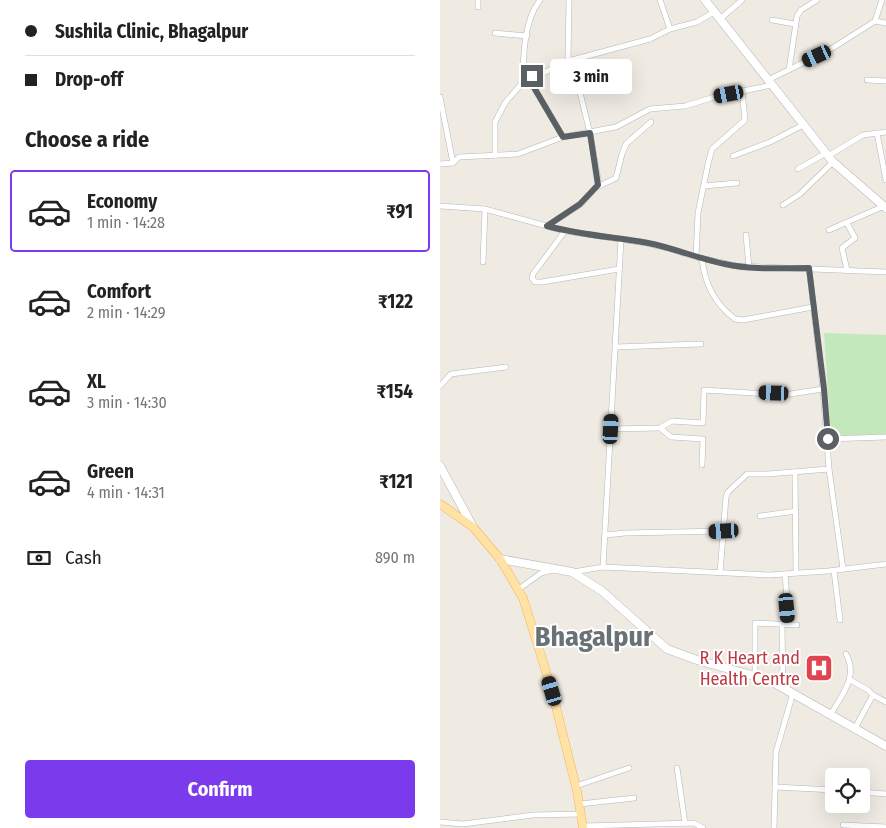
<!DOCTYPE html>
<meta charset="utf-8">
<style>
body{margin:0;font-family:"Fira Sans Condensed",sans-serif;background:#f6f6f6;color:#222;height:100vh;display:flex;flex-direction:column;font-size:19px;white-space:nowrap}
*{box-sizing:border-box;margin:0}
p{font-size:16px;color:#767676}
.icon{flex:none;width:28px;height:28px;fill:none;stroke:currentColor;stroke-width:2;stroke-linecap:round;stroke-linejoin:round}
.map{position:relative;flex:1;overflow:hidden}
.details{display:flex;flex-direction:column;background:#fff;width:440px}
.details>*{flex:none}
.banner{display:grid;align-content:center;height:110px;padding:0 25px;background:#fff}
.fabs{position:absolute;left:385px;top:768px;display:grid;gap:10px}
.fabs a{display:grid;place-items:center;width:45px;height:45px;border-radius:5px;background:#fff;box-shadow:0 5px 20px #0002;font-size:25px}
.end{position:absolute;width:22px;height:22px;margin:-11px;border:6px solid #5a6064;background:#fff;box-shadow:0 0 0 2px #fff}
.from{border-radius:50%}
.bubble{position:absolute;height:35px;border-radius:5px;background:#fff;box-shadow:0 5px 20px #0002;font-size:16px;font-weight:700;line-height:35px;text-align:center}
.car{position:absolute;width:15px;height:30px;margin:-15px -8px;border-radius:6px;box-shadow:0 0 4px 1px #0007;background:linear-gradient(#222 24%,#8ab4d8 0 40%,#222 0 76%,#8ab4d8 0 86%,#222 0)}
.banner b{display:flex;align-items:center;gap:18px;height:48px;font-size:19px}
.banner b+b{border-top:1px solid #e0e0e0}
.banner i{width:12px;height:12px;background:#222}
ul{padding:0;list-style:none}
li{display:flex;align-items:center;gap:15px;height:82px;margin:0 10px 8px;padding:0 15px;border:2px solid transparent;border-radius:5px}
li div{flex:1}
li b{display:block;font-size:19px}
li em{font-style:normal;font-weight:700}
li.current{border-color:#7c3aed}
li>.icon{width:45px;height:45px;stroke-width:1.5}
h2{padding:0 25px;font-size:22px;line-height:60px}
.pay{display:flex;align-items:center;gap:12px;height:55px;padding:0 25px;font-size:19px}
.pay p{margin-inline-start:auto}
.button{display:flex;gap:10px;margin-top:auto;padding:10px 25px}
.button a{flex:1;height:58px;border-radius:5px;background:#7c3aed;color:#fff;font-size:20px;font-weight:700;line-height:58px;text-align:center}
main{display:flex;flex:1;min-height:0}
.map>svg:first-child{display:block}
.green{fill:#c3e8bc}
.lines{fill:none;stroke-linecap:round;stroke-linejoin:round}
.street-casing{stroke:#b3b7bb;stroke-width:6}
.secondary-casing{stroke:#b4b9be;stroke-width:9}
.primary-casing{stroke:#fcaf4d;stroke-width:9}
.street{stroke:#fff;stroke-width:5}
.secondary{stroke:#fff;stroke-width:8}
.primary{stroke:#ffe3a6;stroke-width:8}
.route{stroke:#5a6064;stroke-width:6}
.labels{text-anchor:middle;stroke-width:4;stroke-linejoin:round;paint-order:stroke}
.health-label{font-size:18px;fill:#be3a42;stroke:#fff;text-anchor:end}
.town-label{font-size:28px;font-weight:bold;fill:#6b7276;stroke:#fff}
</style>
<main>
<section class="details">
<div class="banner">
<b><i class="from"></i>Sushila Clinic, Bhagalpur</b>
<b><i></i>Drop-off</b>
</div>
<h2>Choose a ride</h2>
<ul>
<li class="current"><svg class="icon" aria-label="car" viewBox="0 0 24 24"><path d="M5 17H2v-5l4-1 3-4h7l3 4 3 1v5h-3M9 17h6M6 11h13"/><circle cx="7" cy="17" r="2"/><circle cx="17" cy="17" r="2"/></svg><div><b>Economy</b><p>1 min · 14:28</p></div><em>₹91</em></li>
<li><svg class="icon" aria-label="car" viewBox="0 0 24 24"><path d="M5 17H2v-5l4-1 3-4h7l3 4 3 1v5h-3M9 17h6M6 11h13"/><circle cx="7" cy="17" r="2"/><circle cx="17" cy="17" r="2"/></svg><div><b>Comfort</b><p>2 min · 14:29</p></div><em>₹122</em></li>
<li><svg class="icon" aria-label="car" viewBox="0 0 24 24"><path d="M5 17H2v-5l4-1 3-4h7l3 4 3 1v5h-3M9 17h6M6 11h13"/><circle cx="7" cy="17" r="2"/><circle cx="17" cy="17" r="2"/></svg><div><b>XL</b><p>3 min · 14:30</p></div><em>₹154</em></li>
<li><svg class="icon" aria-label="car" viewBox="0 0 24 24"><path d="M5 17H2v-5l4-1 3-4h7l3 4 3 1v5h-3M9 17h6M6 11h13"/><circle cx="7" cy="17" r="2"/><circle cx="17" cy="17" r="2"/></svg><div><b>Green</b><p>4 min · 14:31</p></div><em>₹121</em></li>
</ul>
<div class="pay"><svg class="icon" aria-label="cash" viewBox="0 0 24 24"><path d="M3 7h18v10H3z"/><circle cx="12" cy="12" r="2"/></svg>Cash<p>890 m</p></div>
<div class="button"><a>Confirm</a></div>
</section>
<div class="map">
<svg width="446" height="828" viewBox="0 0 446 828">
<rect width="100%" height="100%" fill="#efeae2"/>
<path class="green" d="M384,333L446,335V434L391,436Z"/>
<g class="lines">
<g class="street-casing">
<g id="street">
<path d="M220,0L230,29"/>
<path d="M38,7V0"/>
<path d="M280,19L302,0"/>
<path d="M332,20L355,24"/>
<path d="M435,21L446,23"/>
<path d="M55,33L87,36"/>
<path d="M132,60L150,133L159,185"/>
<path d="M128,62L129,0"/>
<path d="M349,70L357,16L361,10L377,0"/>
<path d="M89,79L123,137"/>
<path d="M328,80L391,49L432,23L435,21L442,0"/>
<path d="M427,80L446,81"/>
<path d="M83,82C83,57 84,20 100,0"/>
<path d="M0,97L13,163"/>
<path d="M437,133L446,180"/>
<path d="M55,155V122L65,103L83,82L132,60L210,39L230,29L257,22L274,12"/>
<path d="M293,156L330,142L363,125"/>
<path d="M388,156L423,135L446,132"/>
<path d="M0,164L13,163L19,157L78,154L123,137L176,127L210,109L245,106L278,96L332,85"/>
<path d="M358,169L386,153"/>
<path d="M264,186L297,183"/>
<path d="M343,205L360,194L393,162"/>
<path d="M0,206L45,209L125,231L206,243L227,248L256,257L297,266L446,272"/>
<path d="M107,226L141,204L155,188L176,178L182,154L186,144L211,122"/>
<path d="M389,230L444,206"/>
<path d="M125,231L93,274L92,278L95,282H102L179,269"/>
<path d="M306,235L309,267"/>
<path d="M256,257L258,213L268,164L272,149L305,120L302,91"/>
<path d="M262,259C265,284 274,303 295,319L303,320L373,307"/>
<path d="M43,262L45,209"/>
<path d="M369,268L383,389L389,469L403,569"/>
<path d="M407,270L402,248L415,238L407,223"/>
<path d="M176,347L261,344"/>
<path d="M0,386L11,374L66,367"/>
<path d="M220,428L231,437L263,439L262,465"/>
<path d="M171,429L220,428L232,421L263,423L264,390L344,395L383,389"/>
<path d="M387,439L446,437"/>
<path d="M355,472L356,573"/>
<path d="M320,516L356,511"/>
<path d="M166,535L185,533L284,531"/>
<path d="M163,567L181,239"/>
<path d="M394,571L400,620"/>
<path d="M133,572L163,567L329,575L388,571L446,564"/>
<path d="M280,573L286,497L288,492L307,474H328L389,469"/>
<path d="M345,574L349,625"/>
<path d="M79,589L101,573L113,570"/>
<path d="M342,624L343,688"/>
<path d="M315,676V623L357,625"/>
<path d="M410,680L428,690L433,695L415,728"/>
<path d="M433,695L446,702"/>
<path d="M391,714C401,696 419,676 406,654"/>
<path d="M237,768L245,823"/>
<path d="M136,786L189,768"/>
<path d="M335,787L394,790"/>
<path d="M421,792L446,794"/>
<path d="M140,804L194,798"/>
<path d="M0,822L23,824L93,815L141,814"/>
<path d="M403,825L446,827"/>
<path d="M143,826L254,823L263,828"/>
<path d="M334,828L336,752L353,693"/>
</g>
</g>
<g class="secondary-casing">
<g id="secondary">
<path d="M265,0L393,162L446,208"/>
<path d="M0,466L33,527"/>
<path d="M60,559L132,572L162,591L227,649L257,660L329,680L446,746"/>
</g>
</g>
<g class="primary-casing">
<path id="primary" d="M0,504L33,527L60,559L83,598L112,691L137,791L143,828"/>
</g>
<use href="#street" class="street"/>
<use href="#secondary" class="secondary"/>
<use href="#primary" class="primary"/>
</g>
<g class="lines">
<path class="route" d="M92,76L89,79L123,137L150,133L158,185L140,204L107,226C140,235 174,237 208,243C234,248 259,259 285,264C312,270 341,268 369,268L384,389L388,439"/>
</g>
<defs>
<g id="hospital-square" transform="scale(1.4375)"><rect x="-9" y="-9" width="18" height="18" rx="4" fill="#e0444e" stroke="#fff"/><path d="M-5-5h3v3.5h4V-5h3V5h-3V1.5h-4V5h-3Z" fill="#fff"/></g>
</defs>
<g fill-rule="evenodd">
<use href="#hospital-square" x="379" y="668"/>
</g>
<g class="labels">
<g class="health-label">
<text x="360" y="664">R K Heart and<tspan x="360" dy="21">Health Centre</tspan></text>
</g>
<g class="town-label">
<text x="154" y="646">Bhagalpur</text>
</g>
</g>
</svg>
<div class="fabs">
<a><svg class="icon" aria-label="locate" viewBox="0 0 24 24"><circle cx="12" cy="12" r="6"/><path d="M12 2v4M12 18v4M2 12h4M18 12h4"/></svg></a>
</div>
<i class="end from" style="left:388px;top:439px"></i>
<i class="end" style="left:92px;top:76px"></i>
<div class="bubble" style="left:110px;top:59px;width:82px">3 min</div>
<i class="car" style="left:377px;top:56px;rotate:245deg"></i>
<i class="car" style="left:289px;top:94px;rotate:259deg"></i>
<i class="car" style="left:334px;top:393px;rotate:272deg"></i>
<i class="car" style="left:171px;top:429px;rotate:3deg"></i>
<i class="car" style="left:284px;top:531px;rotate:267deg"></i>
<i class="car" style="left:347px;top:608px;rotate:175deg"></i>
<i class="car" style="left:112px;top:691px;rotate:343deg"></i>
</div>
</main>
